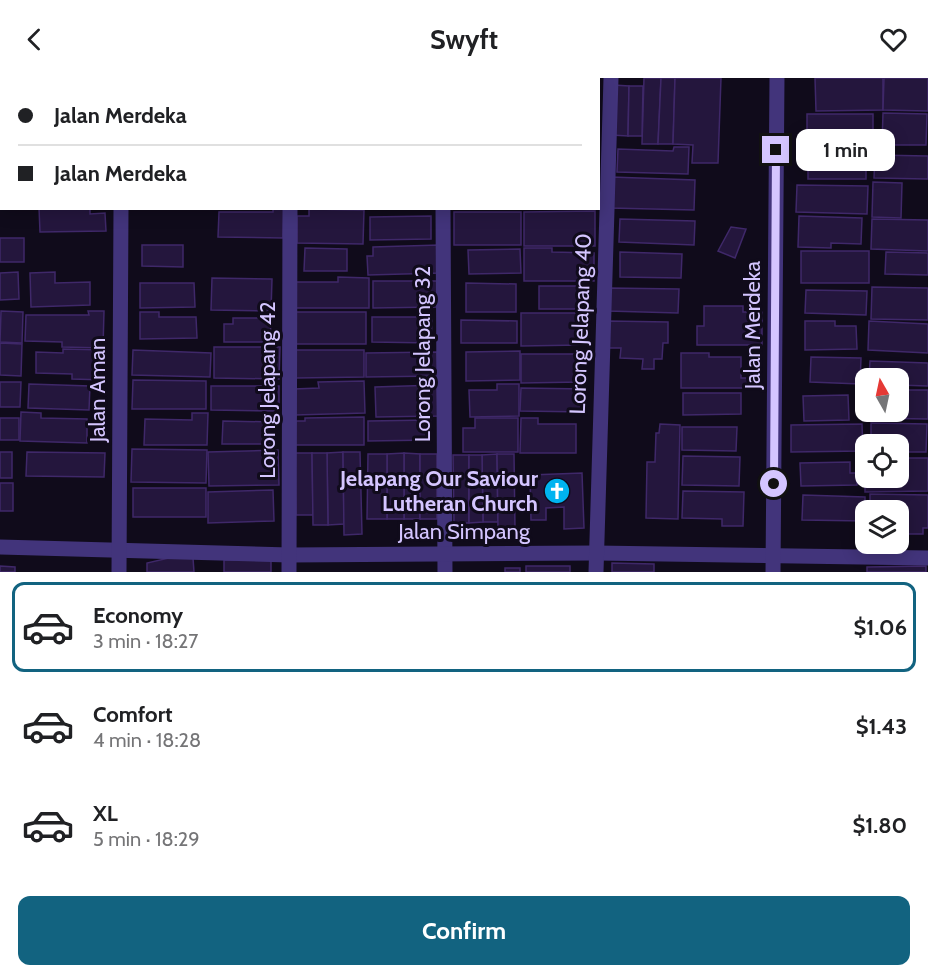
<!DOCTYPE html>
<meta charset="utf-8">
<style>
body{margin:0;font-family:Cabin,sans-serif;background:#f6f6f6;color:#202124;height:100vh;display:flex;flex-direction:column;font-size:22px;white-space:nowrap}
*{box-sizing:border-box;margin:0}
p{font-size:20px;color:#757577}
.icon{flex:none;width:33px;height:33px;fill:none;stroke:currentColor;stroke-width:2;stroke-linecap:round;stroke-linejoin:round}
.map{position:relative;height:494px;overflow:hidden}
.panel{display:flex;flex-direction:column;background:#fff;flex:1}
.panel>*{flex:none}
.banner{position:absolute;left:0px;top:0px;width:600px;height:132px;box-shadow:0 3px 15px #0003;display:grid;align-content:center;height:132px;padding:0 18px;background:#fff}
.needle{width:39px;rotate:351deg}
.tools{position:absolute;left:855px;top:290px;display:grid;gap:12px}
.tools a{display:grid;place-items:center;width:54px;height:54px;border-radius:12px;background:#fff;box-shadow:0 3px 15px #0003;font-size:30px}
.end{position:absolute;width:27px;height:27px;margin:-14px;border:8px solid #d4c5ff;background:#111;box-shadow:0 0 0 3px #111}
.from{border-radius:50%}
.bubble{position:absolute;height:42px;border-radius:12px;background:#fff;box-shadow:0 3px 15px #0003;font-size:20px;font-weight:700;line-height:42px;text-align:center}
.banner b{display:flex;align-items:center;gap:21px;height:57px;font-size:22px}
.banner b+b{border-top:2px solid #e0e0e0}
.banner i{width:15px;height:15px;background:#202124}
ul{padding:10px 0 0;list-style:none}
li{display:flex;align-items:center;gap:18px;height:90px;margin:0 12px 9px;padding:0 6px;border:3px solid transparent;border-radius:12px}
li div{flex:1}
li b{display:block;font-size:22px}
li em{font-style:normal;font-weight:700}
li.on{border-color:#126380}
li>.icon{width:54px;height:54px;stroke-width:1.5}
.action{display:flex;gap:12px;margin-top:auto;padding:12px 18px}
.action a{flex:1;height:69px;border-radius:12px;background:#126380;color:#fff;font-size:24px;font-weight:700;line-height:69px;text-align:center}
header{display:flex;justify-content:space-between;align-items:center;height:78px;padding:0 18px;background:#fff;font-size:27px;font-weight:700}
.map>svg:first-child{display:block}
.building{fill:#24163d;stroke:#3f2869;stroke-width:1.5}
.lines{fill:none;stroke-linecap:round;stroke-linejoin:round}
.minor{stroke:#42347b;stroke-width:15}
.route{stroke:#d4c5ff;stroke-width:8}
.labels{text-anchor:middle;stroke-width:6;stroke-linejoin:round;paint-order:stroke}
.street-label{font-size:22px;fill:#d4c5ff;stroke:#100b1b}
.poi-label{font-size:22px;font-weight:bold;fill:#d4c5ff;stroke:#100b1b;text-anchor:end}
</style>
<header><svg class="icon" aria-label="back" viewBox="0 0 24 24"><path d="M15 5l-7 7 7 7"/></svg>Swyft<svg class="icon" aria-label="heart" viewBox="0 0 24 24"><path d="M12 20l-8-8c-3-5 5-10 8-4 3-6 11-1 8 4z"/></svg></header>
<div class="map">
<svg width="928" height="494" viewBox="0 0 928 494">
<rect width="100%" height="100%" fill="#100b1b"/>
<g class="building">
<rect x="313" y="0" width="39" height="2"/>
<path d="M644,0H661L658,66H642Z"/>
<path d="M661,0H675L673,66H658Z"/>
<path d="M675,0H721L718,85H692L693,67L673,66Z"/>
<path d="M815,0H883V32L816,33Z"/>
<path d="M884,0H928V33L883,32Z"/>
<path d="M613,7L629,8L628,58L611,57Z"/>
<path d="M629,8H643L642,58H628Z"/>
<path d="M883,35L927,36L926,67H882Z"/>
<rect x="807" y="36" width="66" height="34"/>
<path d="M674,69H689L688,96L617,94L618,71L673,73Z"/>
<rect x="808" y="76" width="58" height="25"/>
<path d="M875,77L928,78V101L874,100Z"/>
<path d="M611,99L695,102L694,132L610,130Z"/>
<path d="M873,104L902,105L901,140L872,139Z"/>
<path d="M797,107L868,108L867,136L796,134Z"/>
<path d="M39,130H90V136L105,135L106,153L40,154Z"/>
<path d="M273,130H284L283,160L218,159L219,134H273Z"/>
<path d="M309,131L364,132L363,166L297,165V138H309Z"/>
<path d="M595,133V168H524V134Z"/>
<rect x="454" y="134" width="67" height="33"/>
<path d="M431,138V161L370,162V139Z"/>
<path d="M799,138L862,140L861,166L831,165V170L798,169Z"/>
<path d="M620,141L695,143L694,167L619,164Z"/>
<path d="M872,141L928,142V173L871,171Z"/>
<path d="M731,149L746,151L735,180L718,173Z"/>
<rect x="0" y="160" width="24" height="24"/>
<path d="M142,167H183V189L142,188Z"/>
<path d="M439,167L440,195L368,197L367,178H373V169Z"/>
<path d="M305,170L347,171V193H304Z"/>
<path d="M524,170H552V174L594,175V203H524Z"/>
<path d="M520,171L521,195L469,196L468,172Z"/>
<rect x="801" y="173" width="68" height="32"/>
<path d="M620,174L682,176L681,200L620,199Z"/>
<path d="M886,174L928,175V197L885,196Z"/>
<path d="M18,194L19,221L0,222V195Z"/>
<path d="M55,194V205L90,204V227L31,229L30,195Z"/>
<path d="M338,199L369,200V230H296V204H338Z"/>
<path d="M212,200L272,201L271,233L211,232Z"/>
<path d="M373,203H437V229L373,230Z"/>
<path d="M140,205H194L195,229L140,230Z"/>
<path d="M466,205L516,206V234H466Z"/>
<path d="M539,208H584L583,231H539Z"/>
<path d="M872,209L928,210V242L871,241Z"/>
<path d="M609,210L679,211L678,235L608,233Z"/>
<path d="M806,212L867,213L866,237L805,235Z"/>
<path d="M704,228H743V234H762V267H697V248H704Z"/>
<path d="M1,233L23,234L22,265L0,264Z"/>
<path d="M88,233H104L103,270L62,269V264L25,263L26,237H89Z"/>
<path d="M140,234H159V239H196L197,260L140,261Z"/>
<rect x="296" y="234" width="70" height="32"/>
<path d="M521,235H581V267L521,268Z"/>
<path d="M372,239H432L431,265L372,264Z"/>
<path d="M233,240H271L270,264H224V246H233Z"/>
<path d="M461,242L517,243V265H461Z"/>
<path d="M609,243L668,244V265H663L662,281H654V291H642L643,281L620,280L621,270H608Z"/>
<path d="M805,243H835V248H856L857,271L805,272Z"/>
<path d="M869,243L928,246V275L868,272Z"/>
<path d="M0,265L22,266L21,298L0,297Z"/>
<path d="M214,269H280L279,301L214,300Z"/>
<path d="M63,271L105,272V302L72,301V296L36,295V274L63,275Z"/>
<path d="M133,272L211,275L210,299L132,297Z"/>
<path d="M296,272H364V299L296,300Z"/>
<path d="M520,273V302L466,303V274Z"/>
<path d="M437,274L438,298L366,299V275Z"/>
<path d="M681,275H709V279H741V300H757V310H681Z"/>
<path d="M521,276H581V304L521,305Z"/>
<path d="M811,279L861,280L860,306L810,304Z"/>
<path d="M870,283L928,285V308L898,307V300H869Z"/>
<path d="M133,302L206,303V331H132Z"/>
<path d="M364,303L365,335L295,337L294,311L319,310L318,304Z"/>
<path d="M0,304H21L20,329H0Z"/>
<path d="M29,306L90,308L89,332L28,330Z"/>
<path d="M497,306H519V338L470,339L469,312H497Z"/>
<path d="M437,307L438,338L376,339L375,309Z"/>
<path d="M211,308H279V333L211,332Z"/>
<path d="M521,310L586,311V334L520,333Z"/>
<path d="M898,312H928V341L868,340V333H898Z"/>
<path d="M683,315H741V336L683,337Z"/>
<path d="M848,317L849,342L804,343L803,318Z"/>
<path d="M21,334L41,335V340L87,341V365L20,363Z"/>
<path d="M192,335H208L207,367H144L145,341L192,342Z"/>
<path d="M364,339V367H295V343H305V340Z"/>
<rect x="0" y="340" width="19" height="22"/>
<path d="M475,340H518V374H463V350H475Z"/>
<path d="M521,340H538V346H576V375H520Z"/>
<path d="M431,342V362L368,363V343Z"/>
<path d="M223,343L273,344L272,366H222Z"/>
<path d="M871,345L927,346L926,374H898V366H871Z"/>
<path d="M660,346L680,347L678,441L646,440L647,384H655L656,355H659Z"/>
<path d="M862,346L863,373L791,374V347Z"/>
<path d="M682,349H737L736,373L682,372Z"/>
<path d="M132,371L207,372L206,405L131,404Z"/>
<path d="M278,372L279,407L209,408L208,374Z"/>
<rect x="0" y="374" width="12" height="26"/>
<path d="M27,374L105,375L104,399L26,398Z"/>
<path d="M343,374L344,446L328,447L327,375Z"/>
<path d="M343,374H360L362,456L344,457Z"/>
<path d="M295,375H312L313,437H296Z"/>
<path d="M312,375H327L328,447H313Z"/>
<path d="M404,375L420,376V441H404Z"/>
<path d="M404,375V441H387V376Z"/>
<path d="M368,376H387V441H367Z"/>
<rect x="420" y="376" width="17" height="65"/>
<path d="M497,376L498,444H483L482,377Z"/>
<path d="M497,376H514L515,451H498Z"/>
<path d="M453,377H469V445H454Z"/>
<path d="M469,377H482L483,444L469,445Z"/>
<path d="M683,378L740,379L739,408L682,407Z"/>
<path d="M865,380L866,399H898V380H928V413L865,414Z"/>
<path d="M850,384V395H857V407L801,408L800,385Z"/>
<path d="M582,395L584,450L564,451V429L546,430V442H531L530,397Z"/>
<rect x="0" y="405" width="13" height="28"/>
<rect x="133" y="410" width="73" height="29"/>
<path d="M273,412L274,443L208,445V414Z"/>
<path d="M683,413L744,414L743,448H722V441L682,440Z"/>
<path d="M870,416L928,417V450H923V456H899L898,432H870Z"/>
<path d="M803,417L865,419V443L802,442Z"/>
<path d="M173,479L193,480L194,494H147V485Z"/>
<rect x="224" y="482" width="47" height="12"/>
<path d="M612,485L654,486V494H612Z"/>
<path d="M0,488L15,489V494H0Z"/>
<rect x="526" y="488" width="44" height="6"/>
<path d="M926,488V494H867V489Z"/>
<rect x="505" y="490" width="15" height="4"/>
</g>
<g class="lines">
<g class="minor">
<path d="M443,0V2"/>
<path d="M121,2V0"/>
<path d="M291,2V0"/>
<path d="M443,130L445,494"/>
<path d="M0,469L289,477L596,475L928,480"/>
<path d="M119,494L121,130"/>
<path d="M289,494L290,130"/>
<path d="M596,494L611,0"/>
<path d="M773,494L777,0"/>
</g>
</g>
<g class="lines">
<path class="route" d="M774,406L776,72"/>
</g>
<defs>
<g id="church-disc" transform="scale(1.35)"><circle r="9.5" fill="#00b4f0" stroke="#100b1b"/><path d="M-1.2-6h2.4v3.5h3.3v2.4h-3.3V6h-2.4V-.1h-3.3v-2.4h3.3Z" fill="#fff"/></g>
</defs>
<g fill-rule="evenodd">
<use href="#church-disc" x="557" y="413"/>
</g>
<g class="labels">
<g class="street-label">
<text transform="translate(580 246) rotate(-88)" y="8">Lorong Jelapang 40</text>
<text transform="translate(752 247) rotate(-90)" y="8">Jalan Merdeka</text>
<text transform="translate(422 276) rotate(-90)" y="8">Lorong Jelapang 32</text>
<text transform="translate(97 312) rotate(-90)" y="8">Jalan Aman</text>
<text transform="translate(267 312) rotate(-90)" y="8">Lorong Jelapang 42</text>
<text x="464" y="461">Jalan Simpang</text>
</g>
<g class="poi-label">
<text x="538" y="408">Jelapang Our Saviour<tspan x="538" dy="25">Lutheran Church</tspan></text>
</g>
</g>
</svg>
<div class="tools">
<a><svg class="needle" viewBox="-14 -14 28 28"><path d="M0-13l5 13h-10z" fill="#e53935"/><path d="M0 13l5-13h-10z" fill="#757577"/></svg></a>
<a><svg class="icon" aria-label="locate" viewBox="0 0 24 24"><circle cx="12" cy="12" r="6"/><path d="M12 2v4M12 18v4M2 12h4M18 12h4"/></svg></a>
<a><svg class="icon" aria-label="layers" viewBox="0 0 24 24"><path d="M12 4l9 5-9 5-9-5zM3 14l9 5 9-5"/></svg></a>
</div>
<i class="end from" style="left:774px;top:406px"></i>
<i class="end" style="left:776px;top:72px"></i>
<div class="bubble" style="left:796px;top:51px;width:99px">1 min</div>
<div class="banner">
<b><i class="from"></i>Jalan Merdeka</b>
<b><i></i>Jalan Merdeka</b>
</div>
</div>
<section class="panel">
<ul>
<li class="on"><svg class="icon" aria-label="car" viewBox="0 0 24 24"><path d="M5 17H2v-5l4-1 3-4h7l3 4 3 1v5h-3M9 17h6M6 11h13"/><circle cx="7" cy="17" r="2"/><circle cx="17" cy="17" r="2"/></svg><div><b>Economy</b><p>3 min · 18:27</p></div><em>$1.06</em></li>
<li><svg class="icon" aria-label="car" viewBox="0 0 24 24"><path d="M5 17H2v-5l4-1 3-4h7l3 4 3 1v5h-3M9 17h6M6 11h13"/><circle cx="7" cy="17" r="2"/><circle cx="17" cy="17" r="2"/></svg><div><b>Comfort</b><p>4 min · 18:28</p></div><em>$1.43</em></li>
<li><svg class="icon" aria-label="car" viewBox="0 0 24 24"><path d="M5 17H2v-5l4-1 3-4h7l3 4 3 1v5h-3M9 17h6M6 11h13"/><circle cx="7" cy="17" r="2"/><circle cx="17" cy="17" r="2"/></svg><div><b>XL</b><p>5 min · 18:29</p></div><em>$1.80</em></li>
</ul>
<div class="action"><a>Confirm</a></div>
</section>
